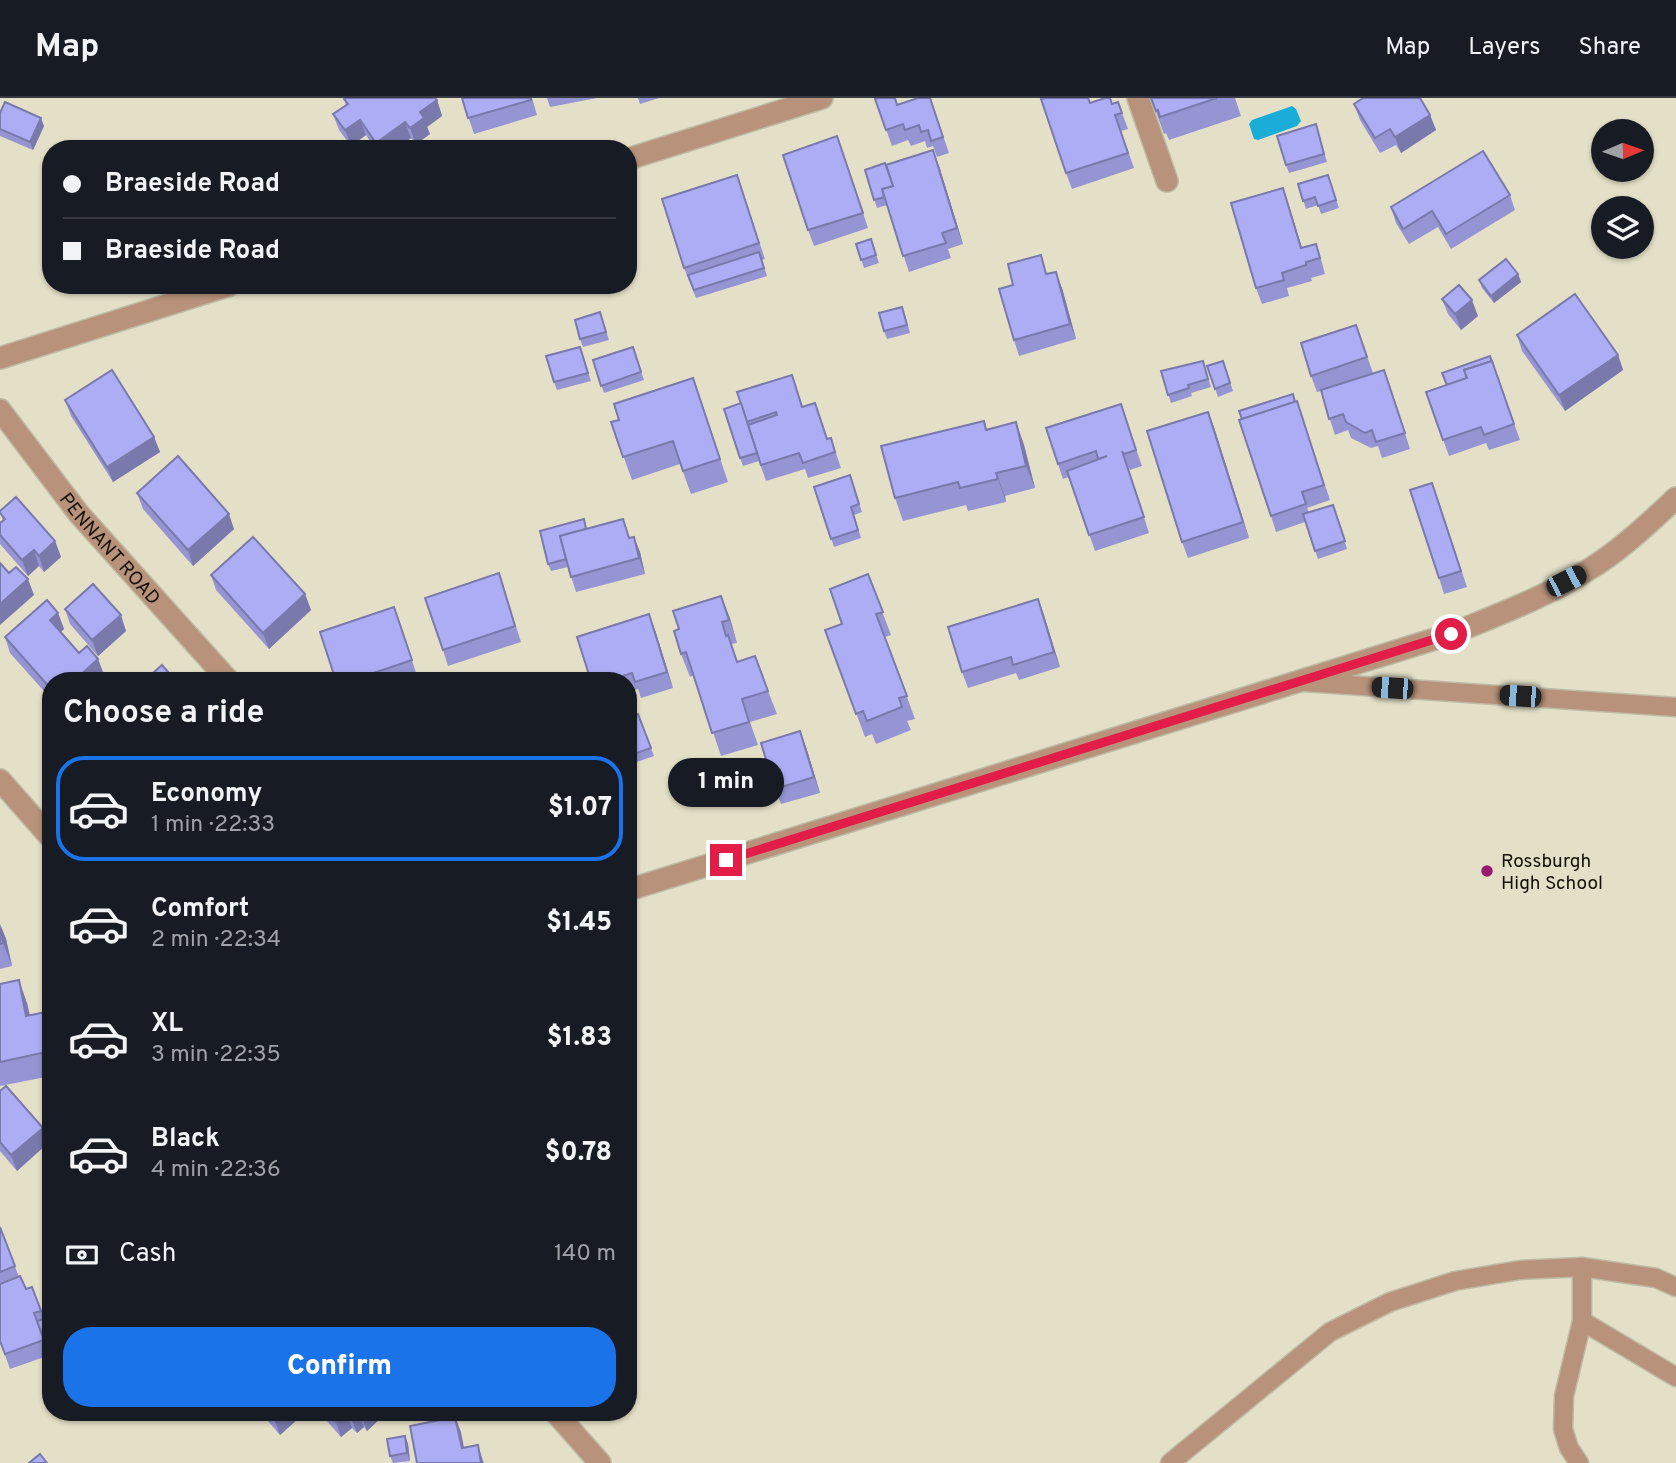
<!DOCTYPE html>
<meta charset="utf-8">
<style>
body{margin:0;font-family:Overpass,sans-serif;background:#20242c;color:#f1f3f6;height:100vh;display:flex;flex-direction:column;font-size:26px;white-space:nowrap}
*{box-sizing:border-box;margin:0}
p{font-size:23px;color:#9ea1a6}
.icon{flex:none;width:38px;height:38px;fill:none;stroke:currentColor;stroke-width:2;stroke-linecap:round;stroke-linejoin:round}
.map{position:relative;flex:1;overflow:hidden}
.panel{position:absolute;left:42px;top:574px;width:595px;height:749px;display:flex;flex-direction:column;background:#171b24;border-radius:28px;box-shadow:0 2px 5px #0004}
.panel>*{flex:none}
.guide{position:absolute;left:42px;top:42px;width:595px;height:154px;border-radius:28px;box-shadow:0 2px 5px #0004;display:grid;align-content:center;height:154px;padding:0 21px;background:#171b24}
.needle{width:46px;rotate:88deg}
.fabs{position:absolute;left:1591px;top:21px;display:grid;gap:14px}
.fabs a{display:grid;place-items:center;width:63px;height:63px;border-radius:50%;background:#171b24;box-shadow:0 2px 5px #0004;font-size:35px}
.end{position:absolute;width:32px;height:32px;margin:-16px;border:9px solid #e11d48;background:#fff;box-shadow:0 0 0 4px #fff}
.from{border-radius:50%}
.bubble{position:absolute;height:49px;border-radius:24px;background:#171b24;box-shadow:0 2px 5px #0004;font-size:23px;font-weight:800;line-height:49px;text-align:center}
.car{position:absolute;width:21px;height:42px;margin:-21px -10px;border-radius:9px;box-shadow:0 0 5px 2px #0007;background:linear-gradient(#222 24%,#8ab4d8 0 40%,#222 0 76%,#8ab4d8 0 86%,#222 0)}
.guide b{display:flex;align-items:center;gap:24px;height:66px;font-size:26px}
.guide b+b{border-top:2px solid #363941}
.guide i{width:18px;height:18px;background:#f1f3f6}
ul{padding:0;list-style:none}
li{display:flex;align-items:center;gap:21px;height:105px;margin:0 14px 10px;padding:0 7px;border:4px solid transparent;border-radius:28px}
li div{flex:1}
li b{display:block;font-size:26px}
li em{font-style:normal;font-weight:800}
li.selected{border-color:#1a73e8}
li>.icon{width:63px;height:63px;stroke-width:1.5}
h2{padding:0 21px;font-size:32px;line-height:84px}
.pay{display:flex;align-items:center;gap:18px;height:77px;padding:0 21px;font-size:26px}
.pay p{margin-inline-start:auto}
.primary-button{display:flex;gap:14px;margin-top:auto;padding:14px 21px}
.primary-button a{flex:1;height:80px;border-radius:28px;background:#1a73e8;color:#fff;font-size:28px;font-weight:800;line-height:80px;text-align:center}
header{display:flex;align-items:center;gap:42px;box-sizing:border-box;height:98px;padding:0 35px;background:#171b24;border-bottom:2px solid #363941}
header strong{font-size:33px}
nav{display:flex;gap:38px;margin-inline-start:auto;font-size:24px}
.map>svg:first-child{display:block}
.water{fill:#19add8}
.lines{fill:none;stroke-linecap:round;stroke-linejoin:round}
.service-casing{stroke:#bebba5;stroke-width:21}
.minor-casing{stroke:#bebba5;stroke-width:24}
.tertiary-casing{stroke:#bebba5;stroke-width:24}
.service{stroke:#b8927a;stroke-width:18}
.minor{stroke:#b8927a;stroke-width:21}
.tertiary{stroke:#b8927a;stroke-width:21}
.wall{fill:#9595d3}
.shaded-wall{fill:#7979ac}
.building{fill:#adadf5;stroke:#7979ac;stroke-width:2}
.route{stroke:#e11d48;stroke-width:9}
.poi-dot{fill:#971972;stroke:#e4e0c7;stroke-width:2.5}
.labels{text-anchor:middle;stroke-width:7;stroke-linejoin:round;paint-order:stroke}
.street-label{font-size:19px;fill:#131109;stroke:#e4e0c7}
.poi-label{font-size:19px;fill:#131109;stroke:#e4e0c7;text-anchor:start}
</style>
<header>
<strong>Map</strong>
<nav><a>Map</a><a>Layers</a><a>Share</a></nav>
</header>
<div class="map">
<svg width="1676" height="1365" viewBox="0 0 1676 1365">
<rect width="100%" height="100%" fill="#e4e0c7"/>
<path class="water" d="M1292,8L1296,11L1301,23L1297,28L1258,42L1254,41L1249,26L1252,22Z"/>
<g class="lines">
<g class="service-casing">
<g id="service">
<path d="M1304,584L1676,609"/>
<path d="M1582,1169L1656,1180L1676,1189"/>
<path d="M1582,1223L1676,1279"/>
<path d="M1170,1365L1330,1234L1390,1204L1455,1183L1520,1172L1582,1169V1223L1564,1298L1563,1331L1569,1350L1579,1365"/>
</g>
</g>
<g class="minor-casing">
<g id="minor">
<path d="M1138,0L1167,83"/>
<path d="M628,61L822,0"/>
<path d="M0,260L230,187"/>
<path id="s1" d="M0,312L79,416L229,583"/>
<path d="M628,792L1451,536C1497,517 1546,499 1588,472C1620,453 1649,425 1676,400"/>
</g>
</g>
<g class="tertiary-casing">
<g id="tertiary">
<path d="M0,682L51,740"/>
<path d="M555,1314L600,1365"/>
</g>
</g>
<use href="#service" class="service"/>
<use href="#minor" class="minor"/>
<use href="#tertiary" class="tertiary"/>
</g>
<g class="wall">
<path d="M462,0H532L537,17L474,36Z"/>
<path d="M547,0H597L550,9Z"/>
<path d="M638,0H659L640,6Z"/>
<path d="M930,0L949,55L937,59L933,48L927,50L925,43L911,48L908,42L892,48L875,1L898,7Z"/>
<path d="M1151,0H1235L1241,18L1169,42L1166,35L1164,36Z"/>
<path d="M344,1L437,2L442,18L427,29L430,36L416,46L411,40L396,51H375L366,37L351,48L339,32L333,16L346,7Z"/>
<path d="M1118,4L1128,31L1121,33L1134,70L1072,91L1066,75L1091,5L1112,6Z"/>
<path d="M1354,6L1430,17L1436,32L1401,55L1396,47L1380,55L1360,22Z"/>
<path d="M0,15L44,28L33,52L0,38Z"/>
<path d="M1316,26L1327,64L1289,75L1286,67Z"/>
<path d="M843,54L868,130L814,148L808,132Z"/>
<path d="M886,67L939,68L963,146L948,151L951,160L909,174L887,107L877,110L865,72Z"/>
<path d="M737,77L765,161L762,162L767,178L696,200L684,170Z"/>
<path d="M1328,77L1339,110L1321,116L1318,107L1306,111L1298,86Z"/>
<path d="M1283,90L1302,150L1321,161L1325,176L1311,180L1312,183L1287,190L1289,198L1262,206L1256,190Z"/>
<path d="M1510,97L1515,112L1451,151L1438,129L1409,146L1396,125L1391,109Z"/>
<path d="M871,141L879,165L864,170L856,146Z"/>
<path d="M1047,176L1062,190L1076,241L1019,258L1014,242L1013,187Z"/>
<path d="M1518,176L1521,184L1494,205L1482,190L1479,182Z"/>
<path d="M1442,201L1478,218L1461,232L1448,216Z"/>
<path d="M600,214L609,242L583,249L580,241Z"/>
<path d="M905,217L910,235L887,241L884,233Z"/>
<path d="M1356,227L1373,275L1334,288H1390L1410,351L1382,360L1378,348L1371,350L1351,340L1348,332L1335,337L1321,293L1317,294L1311,278Z"/>
<path d="M1517,237L1618,257L1623,272L1565,313L1522,253Z"/>
<path d="M580,249L591,283L557,292L554,284Z"/>
<path d="M633,249L644,282L604,295L593,262Z"/>
<path d="M1490,258L1520,342L1489,352L1486,345L1449,358L1426,294L1447,287Z"/>
<path d="M1203,263L1211,289L1191,295L1192,298L1171,305L1161,273Z"/>
<path d="M1223,263L1233,293L1218,299L1207,268Z"/>
<path d="M792,277L803,309L827,341L831,340L841,370L808,380L805,371L766,383L759,363L743,368L740,360L741,305Z"/>
<path d="M693,280L728,384L691,396L680,366L632,382L611,324L619,322Z"/>
<path d="M65,302L154,339L160,354L113,384L71,318Z"/>
<path d="M1297,303L1330,402L1307,410L1309,414L1333,407L1347,451L1318,461L1305,424L1276,434L1271,418L1295,304Z"/>
<path d="M1208,314L1249,440L1188,460L1182,444Z"/>
<path d="M1126,322L1142,368L1130,372L1128,369L1149,435L1095,453L1069,379L1063,381L1058,366Z"/>
<path d="M984,323L987,331L1016,324L1024,347L1035,390L1005,398L1006,404L968,413L966,407L903,423L895,400Z"/>
<path d="M850,377L862,414L854,417L861,440L834,449L814,389Z"/>
<path d="M137,395L234,431L193,468L143,411Z"/>
<path d="M1438,401L1467,489L1444,496L1439,480Z"/>
<path d="M0,413L55,443L61,459L44,474L39,468L28,478L0,446V426L3,423Z"/>
<path d="M634,439L640,454L645,476L576,494L568,469L551,473L548,466Z"/>
<path d="M499,475L521,544L448,568L443,552Z"/>
<path d="M868,476L891,537L885,539L915,621L907,623L911,632L876,646L872,636L865,639L825,532L842,526Z"/>
<path d="M211,477L305,496L311,512L269,551L216,492Z"/>
<path d="M721,498L737,545L731,546L738,564L768,593L777,616L750,624L758,647L721,658L694,577L690,579L681,556L679,531Z"/>
<path d="M1038,501L1060,569L1019,582L1016,575L968,590L962,574Z"/>
<path d="M65,511L126,533L98,558L70,526Z"/>
<path d="M58,515L64,531L61,534L79,555L98,561L104,577L51,583V601L10,555L5,539Z"/>
<path d="M400,525L417,578L403,583H336Z"/>
<path d="M655,532L673,590L641,600L638,591L628,594V583H591Z"/>
<path d="M638,616L654,658L628,667V620Z"/>
<path d="M806,649L820,695L781,706L775,691Z"/>
<path d="M0,826L6,841L12,868L0,871Z"/>
<path d="M0,886L27,905L30,917L51,913V978L0,988Z"/>
<path d="M0,993L48,1045L17,1073L0,1053Z"/>
<path d="M0,1129L19,1179L26,1191L32,1189L43,1217L51,1225V1257L49,1256L50,1257L10,1271L0,1243Z"/>
<path d="M260,1314H297L299,1320L280,1337Z"/>
<path d="M319,1314H380L382,1319L367,1333L364,1329L357,1335L352,1330L341,1339Z"/>
<path d="M405,1338L408,1346L410,1363L393,1365L390,1358Z"/>
</g>
<g class="shaded-wall">
<path d="M437,2L442,18L427,29L430,36L416,46L410,30L420,14Z"/>
<path d="M1430,17L1436,32L1401,55L1395,39Z"/>
<path d="M41,20L44,28L33,52L30,44Z"/>
<path d="M360,22L366,37L351,48L345,32Z"/>
<path d="M405,24L411,40L396,51H379L376,45Z"/>
<path d="M933,52L939,68L963,146L957,130Z"/>
<path d="M1283,90L1288,105L1307,166L1301,150Z"/>
<path d="M1056,174L1062,190L1076,241L1070,226Z"/>
<path d="M1518,176L1521,184L1494,205L1491,198Z"/>
<path d="M1472,202L1478,218L1461,232L1455,216Z"/>
<path d="M1618,257L1623,272L1565,313L1559,297Z"/>
<path d="M1208,314L1214,329L1249,440L1243,424Z"/>
<path d="M1016,324L1024,347L1035,390L1026,368Z"/>
<path d="M154,339L160,354L113,384L107,369Z"/>
<path d="M996,375L1005,398L1006,404L998,381Z"/>
<path d="M229,416L234,431L193,468L188,452Z"/>
<path d="M634,439L640,454L645,476L639,460Z"/>
<path d="M55,443L61,459L44,474L39,458Z"/>
<path d="M34,452L39,468L28,478L22,462Z"/>
<path d="M28,481L34,497L0,527V506Z"/>
<path d="M305,496L311,512L269,551L263,535Z"/>
<path d="M721,498L730,520L737,545L729,522Z"/>
<path d="M1038,501L1044,517L1060,569L1054,554Z"/>
<path d="M58,515L64,531L56,538L50,522Z"/>
<path d="M649,516L655,532L673,590L667,574Z"/>
<path d="M121,517L126,533L98,558L92,542Z"/>
<path d="M98,561L104,577L97,583H74Z"/>
<path d="M800,633L806,649L820,695L814,679Z"/>
<path d="M0,826L6,841L12,868L3,845Z"/>
<path d="M19,882L27,905L34,941L26,918Z"/>
<path d="M43,1030L48,1045L17,1073L11,1057Z"/>
<path d="M282,1314H297L299,1320L280,1337L274,1321Z"/>
<path d="M346,1314L352,1330L341,1339L336,1324Z"/>
<path d="M358,1314L364,1329L357,1335L351,1320Z"/>
<path d="M364,1314H380L382,1319L367,1333L361,1317Z"/>
<path d="M455,1319L461,1334L467,1365L462,1350Z"/>
<path d="M405,1338L408,1346L410,1363L407,1355Z"/>
<path d="M478,1347L483,1363L484,1365H481Z"/>
</g>
<g class="building">
<path d="M346,0H435L437,2L420,14L424,20L410,30L405,24L376,45L360,22L345,32L333,16L348,6L344,1Z"/>
<path d="M462,0H531V2L468,20Z"/>
<path d="M878,0H895L897,7L918,0H930L943,39L931,43L928,32L921,34L919,27L905,32L903,26L886,32L875,1Z"/>
<path d="M1045,0H1088L1090,5L1105,0H1110L1112,6L1118,4L1122,15L1115,17L1128,55L1066,75L1041,1Z"/>
<path d="M1151,0H1217L1160,19L1158,12L1156,13Z"/>
<path d="M1363,0H1420L1430,17L1395,39L1390,31L1375,40L1354,6Z"/>
<path d="M5,4L41,20L30,44L0,31V15Z"/>
<path d="M1316,26L1324,56L1286,67L1277,38Z"/>
<path d="M837,38L863,115L808,132L783,57Z"/>
<path d="M933,52L957,130L942,135L946,145L903,158L882,91L893,88L886,67Z"/>
<path d="M1483,53L1510,97L1446,136L1432,113L1403,131L1391,109Z"/>
<path d="M885,65L893,88L882,91L884,99L874,102L865,72Z"/>
<path d="M737,77L759,145L684,170L662,101Z"/>
<path d="M1328,77L1336,102L1318,108L1315,99L1303,103L1298,86Z"/>
<path d="M1283,90L1301,150L1316,146L1320,160L1306,164V167L1282,175L1284,182L1256,190L1231,105Z"/>
<path d="M871,141L876,157L861,162L856,146Z"/>
<path d="M759,154L764,170L694,192L688,177Z"/>
<path d="M1041,157L1046,176L1056,174L1070,226L1014,242L999,191L1013,187L1008,166Z"/>
<path d="M1506,161L1518,176L1491,198L1479,182Z"/>
<path d="M1459,187L1472,202L1455,216L1442,201Z"/>
<path d="M1575,196L1618,257L1559,297L1517,237Z"/>
<path d="M902,209L907,227L884,233L879,215Z"/>
<path d="M600,214L606,234L580,241L575,222Z"/>
<path d="M1356,227L1367,259L1311,278L1301,245Z"/>
<path d="M580,249L588,275L554,284L546,258Z"/>
<path d="M633,249L641,274L601,288L593,262Z"/>
<path d="M1490,258L1494,270L1492,263L1464,272L1467,280L1447,287L1442,275Z"/>
<path d="M1203,263L1208,281L1188,287L1189,290L1168,297L1161,273Z"/>
<path d="M1223,263L1230,285L1215,291L1207,268Z"/>
<path d="M1492,263L1514,326L1484,337L1481,329L1443,342L1426,294L1467,280L1464,272Z"/>
<path d="M112,272L154,339L107,369L65,302Z"/>
<path d="M1384,272L1405,335L1376,344L1372,332L1365,335L1346,324L1343,316L1329,321L1321,292Z"/>
<path d="M792,277L802,309L815,305L827,341L831,340L835,354L803,365L799,355L761,367L748,327L777,317L776,314L747,324L737,294Z"/>
<path d="M693,280L720,361L683,373L673,343L623,359L611,324L619,322L614,306Z"/>
<path d="M1293,296L1295,304L1242,321L1239,313Z"/>
<path d="M1297,303L1324,387L1302,394L1306,406L1271,418L1239,322Z"/>
<path d="M741,305L757,355L740,360L724,311Z"/>
<path d="M1121,306L1136,352L1124,356L1122,353L1144,419L1089,437L1067,373L1107,358L1098,361L1096,353L1058,366L1046,330Z"/>
<path d="M1208,314L1243,424L1182,444L1147,333Z"/>
<path d="M984,323L986,332L1016,324L1026,368L996,375L998,381L960,390L958,384L895,400L881,348Z"/>
<path d="M178,358L229,416L188,452L137,395Z"/>
<path d="M850,377L859,406L851,409L858,432L831,441L814,389Z"/>
<path d="M1432,385L1461,473L1439,480L1410,392Z"/>
<path d="M16,399L55,443L39,458L34,452L22,462L0,437V425L5,421L0,415V413Z"/>
<path d="M1333,407L1345,443L1315,453L1303,416Z"/>
<path d="M584,421L586,431L560,438L566,461L548,466L540,433Z"/>
<path d="M623,421L629,440L634,439L639,460L571,479L560,438Z"/>
<path d="M253,439L305,496L263,535L211,477Z"/>
<path d="M0,465L9,475L16,469L28,481L0,506Z"/>
<path d="M499,475L515,528L443,552L425,500Z"/>
<path d="M868,476L883,514L876,516L907,598L899,600L902,609L867,623L863,613L856,616L825,532L842,526L830,491Z"/>
<path d="M93,486L121,517L92,542L65,511Z"/>
<path d="M721,498L729,522L722,524L726,538L728,537L737,564L755,558L768,593L742,601L749,624L712,635L686,554L681,556L674,533L679,531L673,513Z"/>
<path d="M1038,501L1054,554L1013,567L1011,559L962,574L948,529Z"/>
<path d="M47,502L58,515L50,522L79,555L87,548L98,561L74,583H51V591L5,539Z"/>
<path d="M394,509L412,562L350,583H336L320,534Z"/>
<path d="M649,516L667,574L635,584L632,575L607,583H591L577,539Z"/>
<path d="M162,567L176,583H144Z"/>
<path d="M638,616L651,650L628,658V620Z"/>
<path d="M800,633L814,679L775,691L761,645Z"/>
<path d="M0,830L3,845L0,846Z"/>
<path d="M19,882L26,918L51,913V953L0,964V886Z"/>
<path d="M6,988L43,1030L11,1057L0,1044V993Z"/>
<path d="M0,1129L15,1168L0,1174Z"/>
<path d="M20,1178L26,1191L32,1189L40,1210L41,1213L34,1215L44,1242L5,1256L0,1243V1186Z"/>
<path d="M47,1216L51,1225V1248L47,1249L37,1223L44,1221L43,1217Z"/>
<path d="M268,1314H282L274,1321Z"/>
<path d="M327,1314H346L336,1324Z"/>
<path d="M346,1314H357L351,1320Z"/>
<path d="M455,1319L462,1350L478,1347L481,1365H417L410,1328Z"/>
<path d="M405,1338L407,1355L390,1358L387,1341Z"/>
<path d="M40,1356L47,1365H29Z"/>
</g>
<g class="lines">
<path class="route" d="M726,762L1451,536"/>
</g>
<circle class="poi-dot" cx="1487" cy="773" r="7"/>
<g class="labels">
<g class="street-label">
<text dy="7" stroke="none"><textPath href="#s1" startOffset="177">PENNANT ROAD</textPath></text>
</g>
<g class="poi-label">
<text x="1501" y="769">Rossburgh<tspan x="1501" dy="22">High School</tspan></text>
</g>
</g>
</svg>
<div class="fabs">
<a><svg class="needle" viewBox="-14 -14 28 28"><path d="M0-13l5 13h-10z" fill="#e53935"/><path d="M0 13l5-13h-10z" fill="#9ea1a6"/></svg></a>
<a><svg class="icon" aria-label="layers" viewBox="0 0 24 24"><path d="M12 4l9 5-9 5-9-5zM3 14l9 5 9-5"/></svg></a>
</div>
<i class="end from" style="left:1451px;top:536px"></i>
<i class="end" style="left:726px;top:762px"></i>
<div class="bubble" style="left:668px;top:660px;width:116px">1 min</div>
<i class="car" style="left:1566px;top:483px;rotate:63deg"></i>
<i class="car" style="left:1392px;top:590px;rotate:274deg"></i>
<i class="car" style="left:1520px;top:598px;rotate:274deg"></i>
<div class="guide">
<b><i class="from"></i>Braeside Road</b>
<b><i></i>Braeside Road</b>
</div>
<section class="panel">
<h2>Choose a ride</h2>
<ul>
<li class="selected"><svg class="icon" aria-label="car" viewBox="0 0 24 24"><path d="M5 17H2v-5l4-1 3-4h7l3 4 3 1v5h-3M9 17h6M6 11h13"/><circle cx="7" cy="17" r="2"/><circle cx="17" cy="17" r="2"/></svg><div><b>Economy</b><p>1 min · 22:33</p></div><em>$1.07</em></li>
<li><svg class="icon" aria-label="car" viewBox="0 0 24 24"><path d="M5 17H2v-5l4-1 3-4h7l3 4 3 1v5h-3M9 17h6M6 11h13"/><circle cx="7" cy="17" r="2"/><circle cx="17" cy="17" r="2"/></svg><div><b>Comfort</b><p>2 min · 22:34</p></div><em>$1.45</em></li>
<li><svg class="icon" aria-label="car" viewBox="0 0 24 24"><path d="M5 17H2v-5l4-1 3-4h7l3 4 3 1v5h-3M9 17h6M6 11h13"/><circle cx="7" cy="17" r="2"/><circle cx="17" cy="17" r="2"/></svg><div><b>XL</b><p>3 min · 22:35</p></div><em>$1.83</em></li>
<li><svg class="icon" aria-label="car" viewBox="0 0 24 24"><path d="M5 17H2v-5l4-1 3-4h7l3 4 3 1v5h-3M9 17h6M6 11h13"/><circle cx="7" cy="17" r="2"/><circle cx="17" cy="17" r="2"/></svg><div><b>Black</b><p>4 min · 22:36</p></div><em>$0.78</em></li>
</ul>
<div class="pay"><svg class="icon" aria-label="cash" viewBox="0 0 24 24"><path d="M3 7h18v10H3z"/><circle cx="12" cy="12" r="2"/></svg>Cash<p>140 m</p></div>
<div class="primary-button"><a>Confirm</a></div>
</section>
</div>
